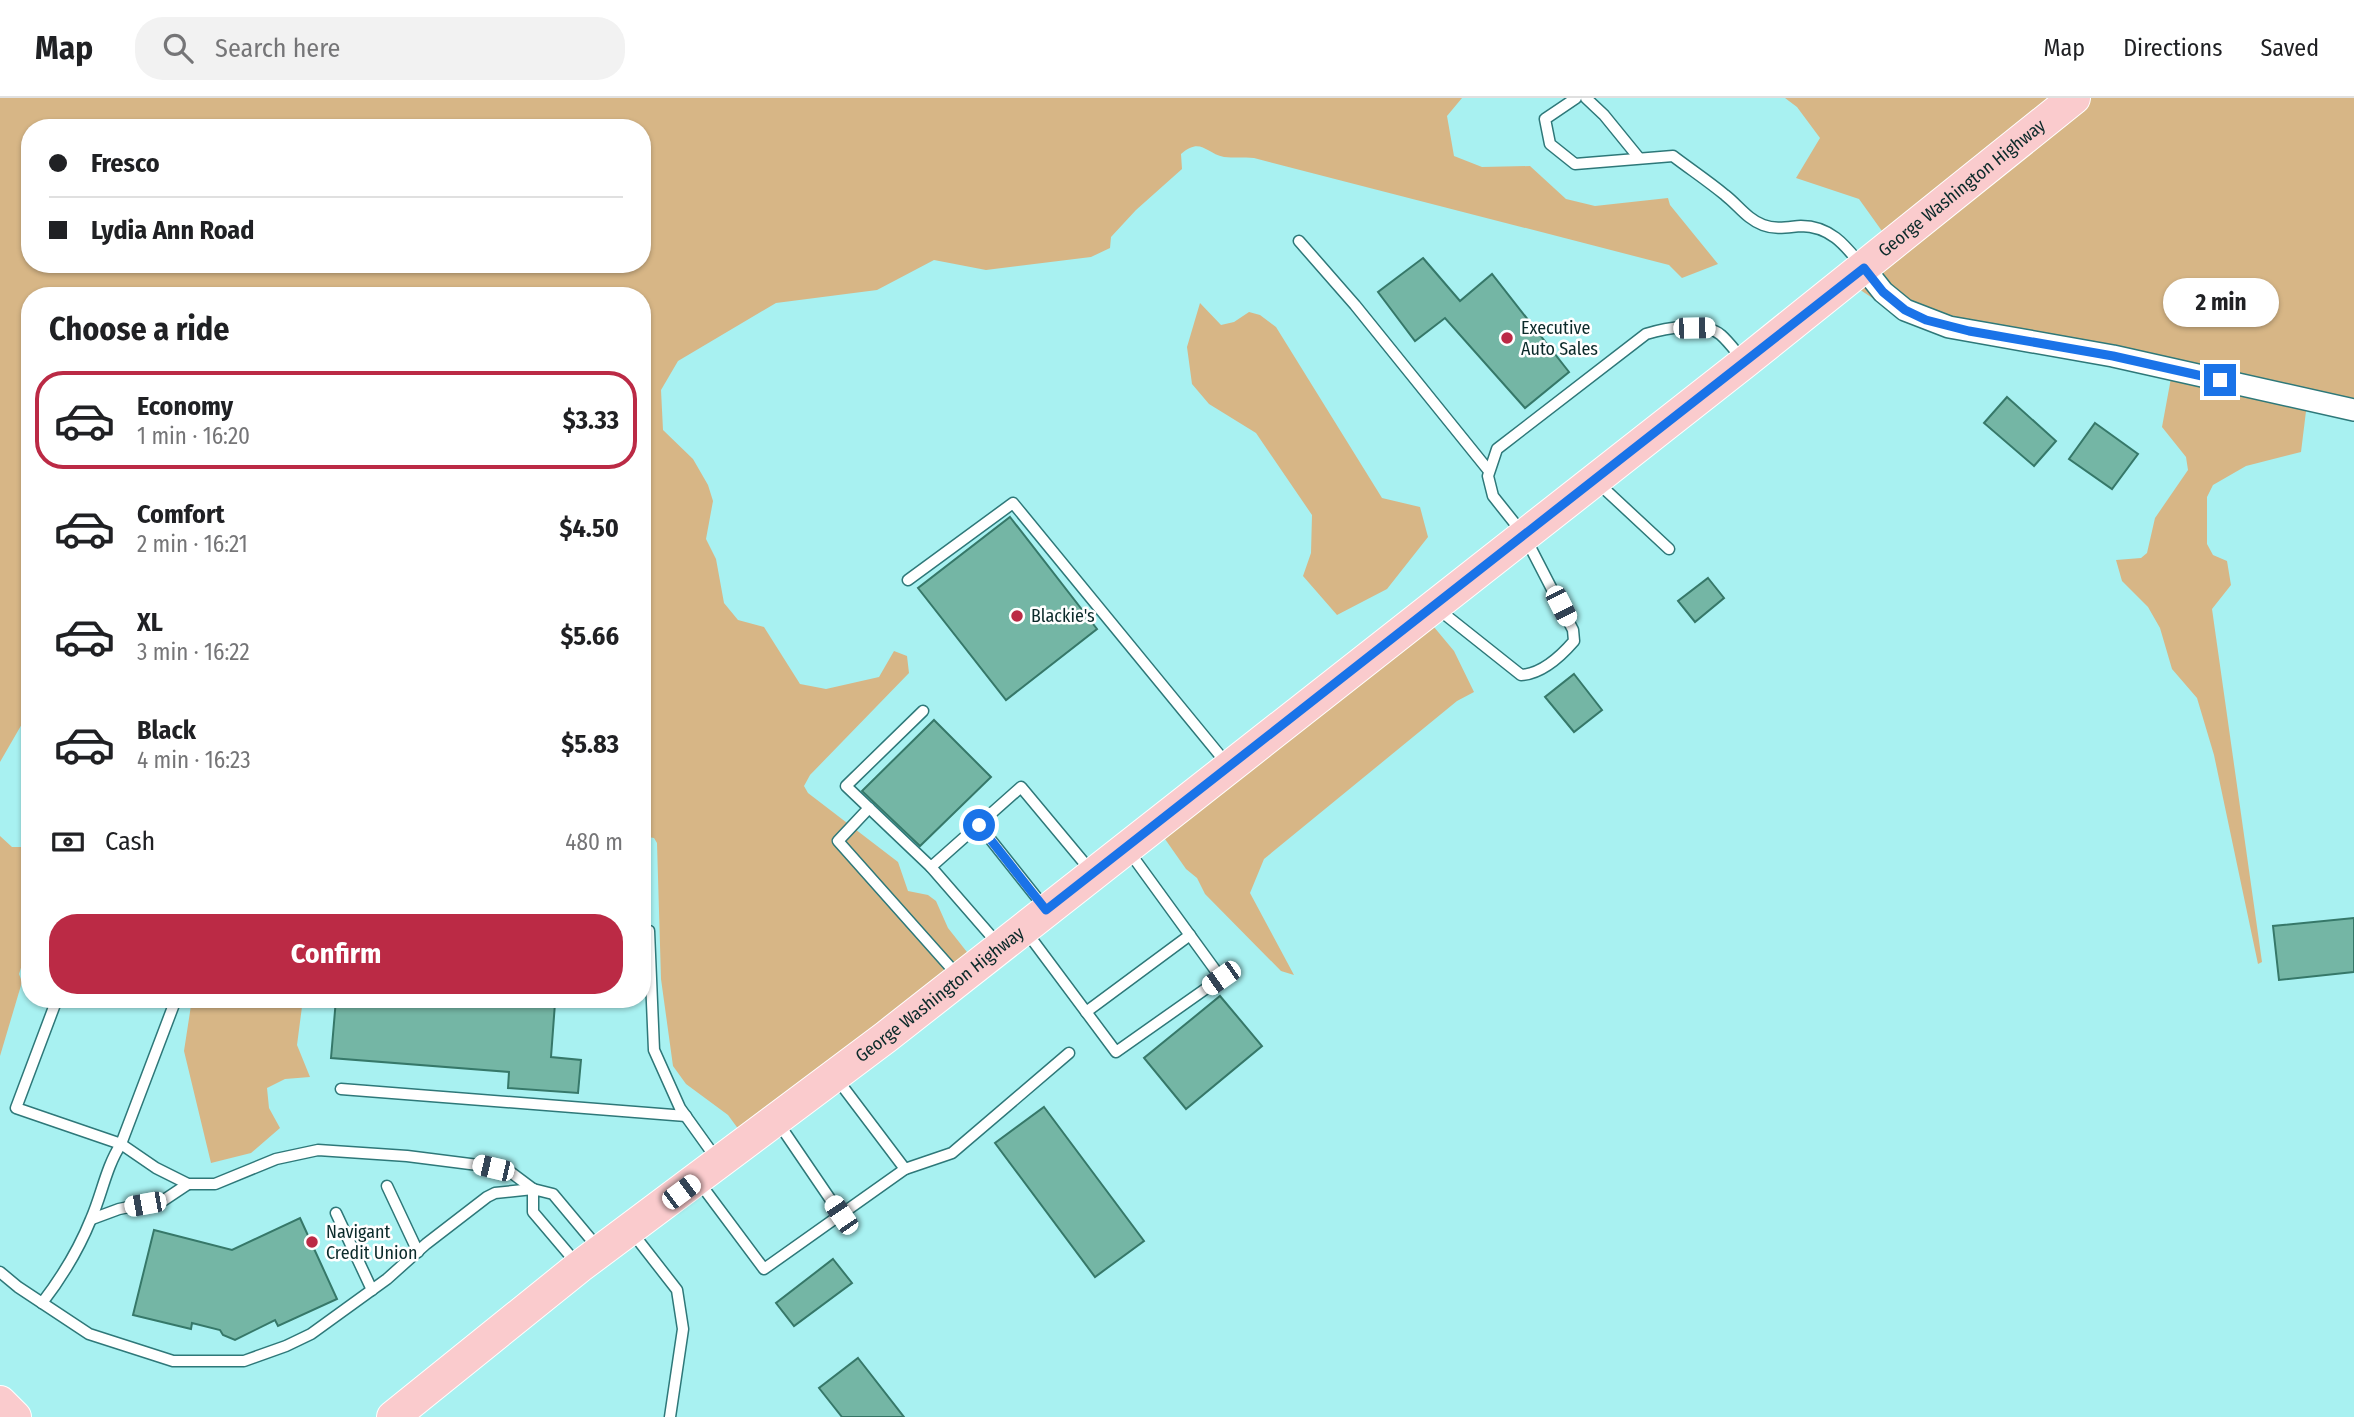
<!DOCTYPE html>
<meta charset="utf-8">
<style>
body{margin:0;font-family:"Fira Sans Condensed",sans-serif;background:#f2f2f2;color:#202124;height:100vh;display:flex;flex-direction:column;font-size:26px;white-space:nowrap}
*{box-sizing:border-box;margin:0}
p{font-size:23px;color:#757577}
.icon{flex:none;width:38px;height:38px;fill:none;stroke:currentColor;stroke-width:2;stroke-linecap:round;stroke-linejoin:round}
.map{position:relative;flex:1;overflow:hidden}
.drawer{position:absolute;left:21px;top:189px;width:630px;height:721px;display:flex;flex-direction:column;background:#fff;border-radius:28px;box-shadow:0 2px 5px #0004}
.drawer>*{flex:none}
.guide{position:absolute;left:21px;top:21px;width:630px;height:154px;border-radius:28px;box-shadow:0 2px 5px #0004;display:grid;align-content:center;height:154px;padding:0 28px;background:#fff}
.end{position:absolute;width:32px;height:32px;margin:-16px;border:9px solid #1a73e8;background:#fff;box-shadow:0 0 0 4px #fff}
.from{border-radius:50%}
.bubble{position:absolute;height:49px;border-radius:24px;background:#fff;box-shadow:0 2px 5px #0004;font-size:23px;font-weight:700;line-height:49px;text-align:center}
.car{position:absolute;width:21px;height:42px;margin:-21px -10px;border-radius:9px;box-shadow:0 0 5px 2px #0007;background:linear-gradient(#fff 24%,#345 0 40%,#fff 0 76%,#345 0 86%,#fff 0)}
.guide b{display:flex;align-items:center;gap:24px;height:66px;font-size:26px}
.guide b+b{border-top:2px solid #e0e0e0}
.guide i{width:18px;height:18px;background:#202124}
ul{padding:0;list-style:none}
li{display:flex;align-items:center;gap:21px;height:98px;margin:0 14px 10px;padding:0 14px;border:4px solid transparent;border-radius:28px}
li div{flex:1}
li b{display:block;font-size:26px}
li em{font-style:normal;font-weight:700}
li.current{border-color:#bb2a45}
li>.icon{width:63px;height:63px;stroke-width:1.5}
h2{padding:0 28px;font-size:32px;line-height:84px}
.pay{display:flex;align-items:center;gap:18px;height:77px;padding:0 28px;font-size:26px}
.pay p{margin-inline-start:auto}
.action{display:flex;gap:14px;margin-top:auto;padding:14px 28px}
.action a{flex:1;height:80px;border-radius:28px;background:#bb2a45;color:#fff;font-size:28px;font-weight:700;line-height:80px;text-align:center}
header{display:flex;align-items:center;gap:42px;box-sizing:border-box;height:98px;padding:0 35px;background:#fff;border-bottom:2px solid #e0e0e0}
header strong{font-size:33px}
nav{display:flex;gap:38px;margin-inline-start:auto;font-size:24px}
.search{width:490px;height:63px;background:#f2f2f2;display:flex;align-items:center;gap:18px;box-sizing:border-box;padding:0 24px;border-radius:28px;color:#757577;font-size:26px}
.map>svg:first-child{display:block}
.green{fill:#d7b686;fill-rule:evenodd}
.building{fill:#74b6a5;stroke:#367869;stroke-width:2}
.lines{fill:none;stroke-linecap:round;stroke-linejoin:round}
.service-casing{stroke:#2e7879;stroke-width:13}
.minor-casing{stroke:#2e7879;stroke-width:24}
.primary-casing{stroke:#fff;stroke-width:34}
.service{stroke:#fff;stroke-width:10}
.minor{stroke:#fff;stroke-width:21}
.primary{stroke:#facbcd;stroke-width:32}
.route{stroke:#1a73e8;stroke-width:9}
.poi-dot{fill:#bb2a45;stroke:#fff;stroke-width:2.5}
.labels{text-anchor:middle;stroke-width:5;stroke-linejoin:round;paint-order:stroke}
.street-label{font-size:18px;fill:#0b2a2a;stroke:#fff}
.poi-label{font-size:18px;fill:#0b2a2a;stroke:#fff;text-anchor:start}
</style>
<header>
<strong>Map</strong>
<div class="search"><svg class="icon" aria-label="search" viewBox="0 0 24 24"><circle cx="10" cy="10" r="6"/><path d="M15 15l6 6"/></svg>Search here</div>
<nav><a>Map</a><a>Directions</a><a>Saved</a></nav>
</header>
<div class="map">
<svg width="2354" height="1319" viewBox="0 0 2354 1319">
<rect width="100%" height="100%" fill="#a8f1f1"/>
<g class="green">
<path d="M0,0H1462L1447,18L1454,58L1482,69L1530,68L1566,101L1595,108L1668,100L1670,107L1718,166L1682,180L1669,167L1254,60C1244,59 1233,60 1224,59C1205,55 1201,39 1181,56L1182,71L1136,112L1111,139L1110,150L1091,159L986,172L934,162L877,192L776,205L678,263L661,292L663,332L693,361L708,387L713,403L706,441L716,461L724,505L738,522L764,529L800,586L826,591L879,579L894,553L907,558L909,575L810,677L804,688L808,695L898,764L908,793L928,797L936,803L948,830L978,868L750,1047L728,1017L686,986L673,968L661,881L657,745L654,740L642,738V198H30V612L0,664ZM30,30H642V166H30Z"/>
<path d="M1785,0H2354V311L2307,305L2301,354L2246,368L2213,387L2207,399V446L2213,457L2227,463L2231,487L2212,511L2262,864L2258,866L2214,657L2197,600L2172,571L2160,530L2148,509L2122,483L2116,462L2141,460L2147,455L2155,420L2188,372L2186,359L2162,329L2171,280L1905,222L1859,191L1892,147L1859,101L1796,80L1820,40L1797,9Z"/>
<path d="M1200,205L1221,227L1234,224L1249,214L1260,217L1276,229L1382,400L1420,409L1428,439L1387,491L1337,517L1303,478L1311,455L1312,417L1256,335L1209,306L1192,286L1187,249Z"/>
<path d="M1429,523L1454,553L1474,594L1457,603L1264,761L1250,795L1294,877L1281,873L1205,796L1197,780L1186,771L1158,731Z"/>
<path d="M0,738L12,749H30V853L26,854L19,876L22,884L0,958Z"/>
<path d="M192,901H303L297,947L310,979L285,981L267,990L269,1010L280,1030L251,1055L211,1065L184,953Z"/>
</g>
<g class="building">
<path d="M1423,160L1460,203L1492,176L1569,274L1525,310L1445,220L1415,243L1378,194Z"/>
<path d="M2007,299L2056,343L2034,368L1984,325Z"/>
<path d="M2095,325L2138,356L2112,391L2069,361Z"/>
<path d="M1010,419L1097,531L1006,602L918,490Z"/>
<path d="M1708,480L1724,500L1695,524L1678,503Z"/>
<path d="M1574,576L1602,612L1574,634L1545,599Z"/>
<path d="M934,622L991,679L920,748L862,693Z"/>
<path d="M2354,820V874L2279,882L2273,828Z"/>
<path d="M1220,898L1262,948L1186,1011L1144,960Z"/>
<path d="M336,901H536L555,905L551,959L581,962L578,995L508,990L509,974L331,960Z"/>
<path d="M1044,1009L1144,1143L1095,1179L995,1045Z"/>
<path d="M300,1120L337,1201L278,1228L275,1222L235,1242L223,1237L220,1232L192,1225L191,1231L133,1217L154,1132L232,1152Z"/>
<path d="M833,1161L852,1185L794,1228L776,1205Z"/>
<path d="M858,1260L904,1319H842L819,1290Z"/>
</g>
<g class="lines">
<g class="service-casing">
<g id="service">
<path d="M1576,0L1545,21L1550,46L1575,66L1673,58C1690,71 1708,83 1725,97C1738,107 1747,121 1763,127C1776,132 1788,129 1801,128C1830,128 1845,147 1862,168"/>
<path d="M1586,0L1604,17L1639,60"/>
<path d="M1299,143L1355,207L1489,373"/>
<path d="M1597,384L1669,451"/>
<path d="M908,482L1013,405L1227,666"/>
<path d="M1438,511L1521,577C1541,576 1561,558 1574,543L1573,532L1524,437L1493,398L1488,378L1497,351L1646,236C1665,230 1704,223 1721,237C1729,244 1736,254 1743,262"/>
<path d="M923,613L846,688L931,769L1021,689L1091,773"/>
<path d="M869,710L838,743L959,879"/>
<path d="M979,727L1045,810"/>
<path d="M931,769L998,846"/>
<path d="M642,832L649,833L654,952L680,1010L718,1063"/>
<path d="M1025,832L1116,954L1221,880L1128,752"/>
<path d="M57,901L16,1010L121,1046L156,1070L188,1086H215L276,1061L318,1052L407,1058L478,1067L509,1073L533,1091"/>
<path d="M1086,914L1190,837"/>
<path d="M837,981L905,1071"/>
<path d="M341,991L686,1018"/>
<path d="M777,1023L841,1117"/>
<path d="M699,1084L764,1171L905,1071L952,1055L1069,955"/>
<path d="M387,1088L418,1154"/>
<path d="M336,1115L372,1192"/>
<path d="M92,1121L119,1111L164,1102L188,1086"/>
<path d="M631,1133L677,1192L683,1231L670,1319"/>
<path d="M578,1167L533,1114V1091L553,1096L599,1151"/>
<path d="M0,1174L18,1189L89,1236L173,1263H244L286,1248L311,1236L387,1181L426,1146L487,1099L495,1095L533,1091"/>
<path d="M42,1205C62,1179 79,1151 91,1121C102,1096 106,1069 121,1046L176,901"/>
</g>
</g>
<g class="minor-casing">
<path id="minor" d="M1864,170L1883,194L1905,212L1949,229L2113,258L2354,312"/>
</g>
<g class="primary-casing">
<g id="primary">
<path d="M0,1304L15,1319"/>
<path id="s1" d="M393,1319L579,1169L886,939L1745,264L2074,0"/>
</g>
</g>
<use href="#service" class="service"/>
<use href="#minor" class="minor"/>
<use href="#primary" class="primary"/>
</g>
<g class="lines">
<path class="route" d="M979,727L1046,812L1864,170L1883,194L1905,212L1926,222L1969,233L2113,258L2220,282"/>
</g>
<g class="poi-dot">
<circle cx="1507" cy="240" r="7"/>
<circle cx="1017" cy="518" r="7"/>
<circle cx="312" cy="1144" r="7"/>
</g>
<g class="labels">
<g class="street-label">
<text dy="6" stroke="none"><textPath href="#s1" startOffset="1993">George Washington Highway</textPath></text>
<text dy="6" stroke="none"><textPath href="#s1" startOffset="691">George Washington Highway</textPath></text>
</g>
<g class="poi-label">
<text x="1521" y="236">Executive<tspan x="1521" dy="21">Auto Sales</tspan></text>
<text x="1031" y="524">Blackie's</text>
<text x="326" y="1140">Navigant<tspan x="326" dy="21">Credit Union</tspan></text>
</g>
</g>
</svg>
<i class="end from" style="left:979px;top:727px"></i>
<i class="end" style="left:2220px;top:282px"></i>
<div class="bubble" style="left:2163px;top:180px;width:116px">2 min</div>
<i class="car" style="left:1694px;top:230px;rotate:89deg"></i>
<i class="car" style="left:1561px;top:508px;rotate:153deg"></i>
<i class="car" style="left:1221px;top:880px;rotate:235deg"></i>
<i class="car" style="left:493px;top:1070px;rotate:283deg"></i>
<i class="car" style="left:681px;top:1094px;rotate:53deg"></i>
<i class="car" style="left:145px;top:1106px;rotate:260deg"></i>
<i class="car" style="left:841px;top:1117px;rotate:326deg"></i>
<div class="guide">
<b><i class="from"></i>Fresco</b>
<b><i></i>Lydia Ann Road</b>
</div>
<section class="drawer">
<h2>Choose a ride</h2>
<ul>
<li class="current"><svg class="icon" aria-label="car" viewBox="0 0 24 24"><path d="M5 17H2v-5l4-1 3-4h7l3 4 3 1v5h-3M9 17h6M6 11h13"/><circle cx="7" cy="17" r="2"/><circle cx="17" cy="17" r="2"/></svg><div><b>Economy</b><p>1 min · 16:20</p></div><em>$3.33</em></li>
<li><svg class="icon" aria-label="car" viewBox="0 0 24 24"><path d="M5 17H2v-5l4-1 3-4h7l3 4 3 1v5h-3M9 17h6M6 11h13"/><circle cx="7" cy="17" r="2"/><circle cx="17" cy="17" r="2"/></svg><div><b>Comfort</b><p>2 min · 16:21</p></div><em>$4.50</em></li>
<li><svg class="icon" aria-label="car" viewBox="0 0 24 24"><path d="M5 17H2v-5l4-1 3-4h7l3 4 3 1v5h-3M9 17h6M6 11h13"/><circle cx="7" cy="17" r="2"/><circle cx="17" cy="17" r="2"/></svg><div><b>XL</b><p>3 min · 16:22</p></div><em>$5.66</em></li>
<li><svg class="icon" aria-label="car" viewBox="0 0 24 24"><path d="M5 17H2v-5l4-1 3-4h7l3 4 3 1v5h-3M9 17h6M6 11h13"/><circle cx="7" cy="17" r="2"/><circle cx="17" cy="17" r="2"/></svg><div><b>Black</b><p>4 min · 16:23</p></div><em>$5.83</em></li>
</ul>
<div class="pay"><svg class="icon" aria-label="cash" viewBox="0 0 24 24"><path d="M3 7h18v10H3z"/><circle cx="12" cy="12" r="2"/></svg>Cash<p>480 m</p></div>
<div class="action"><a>Confirm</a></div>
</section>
</div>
